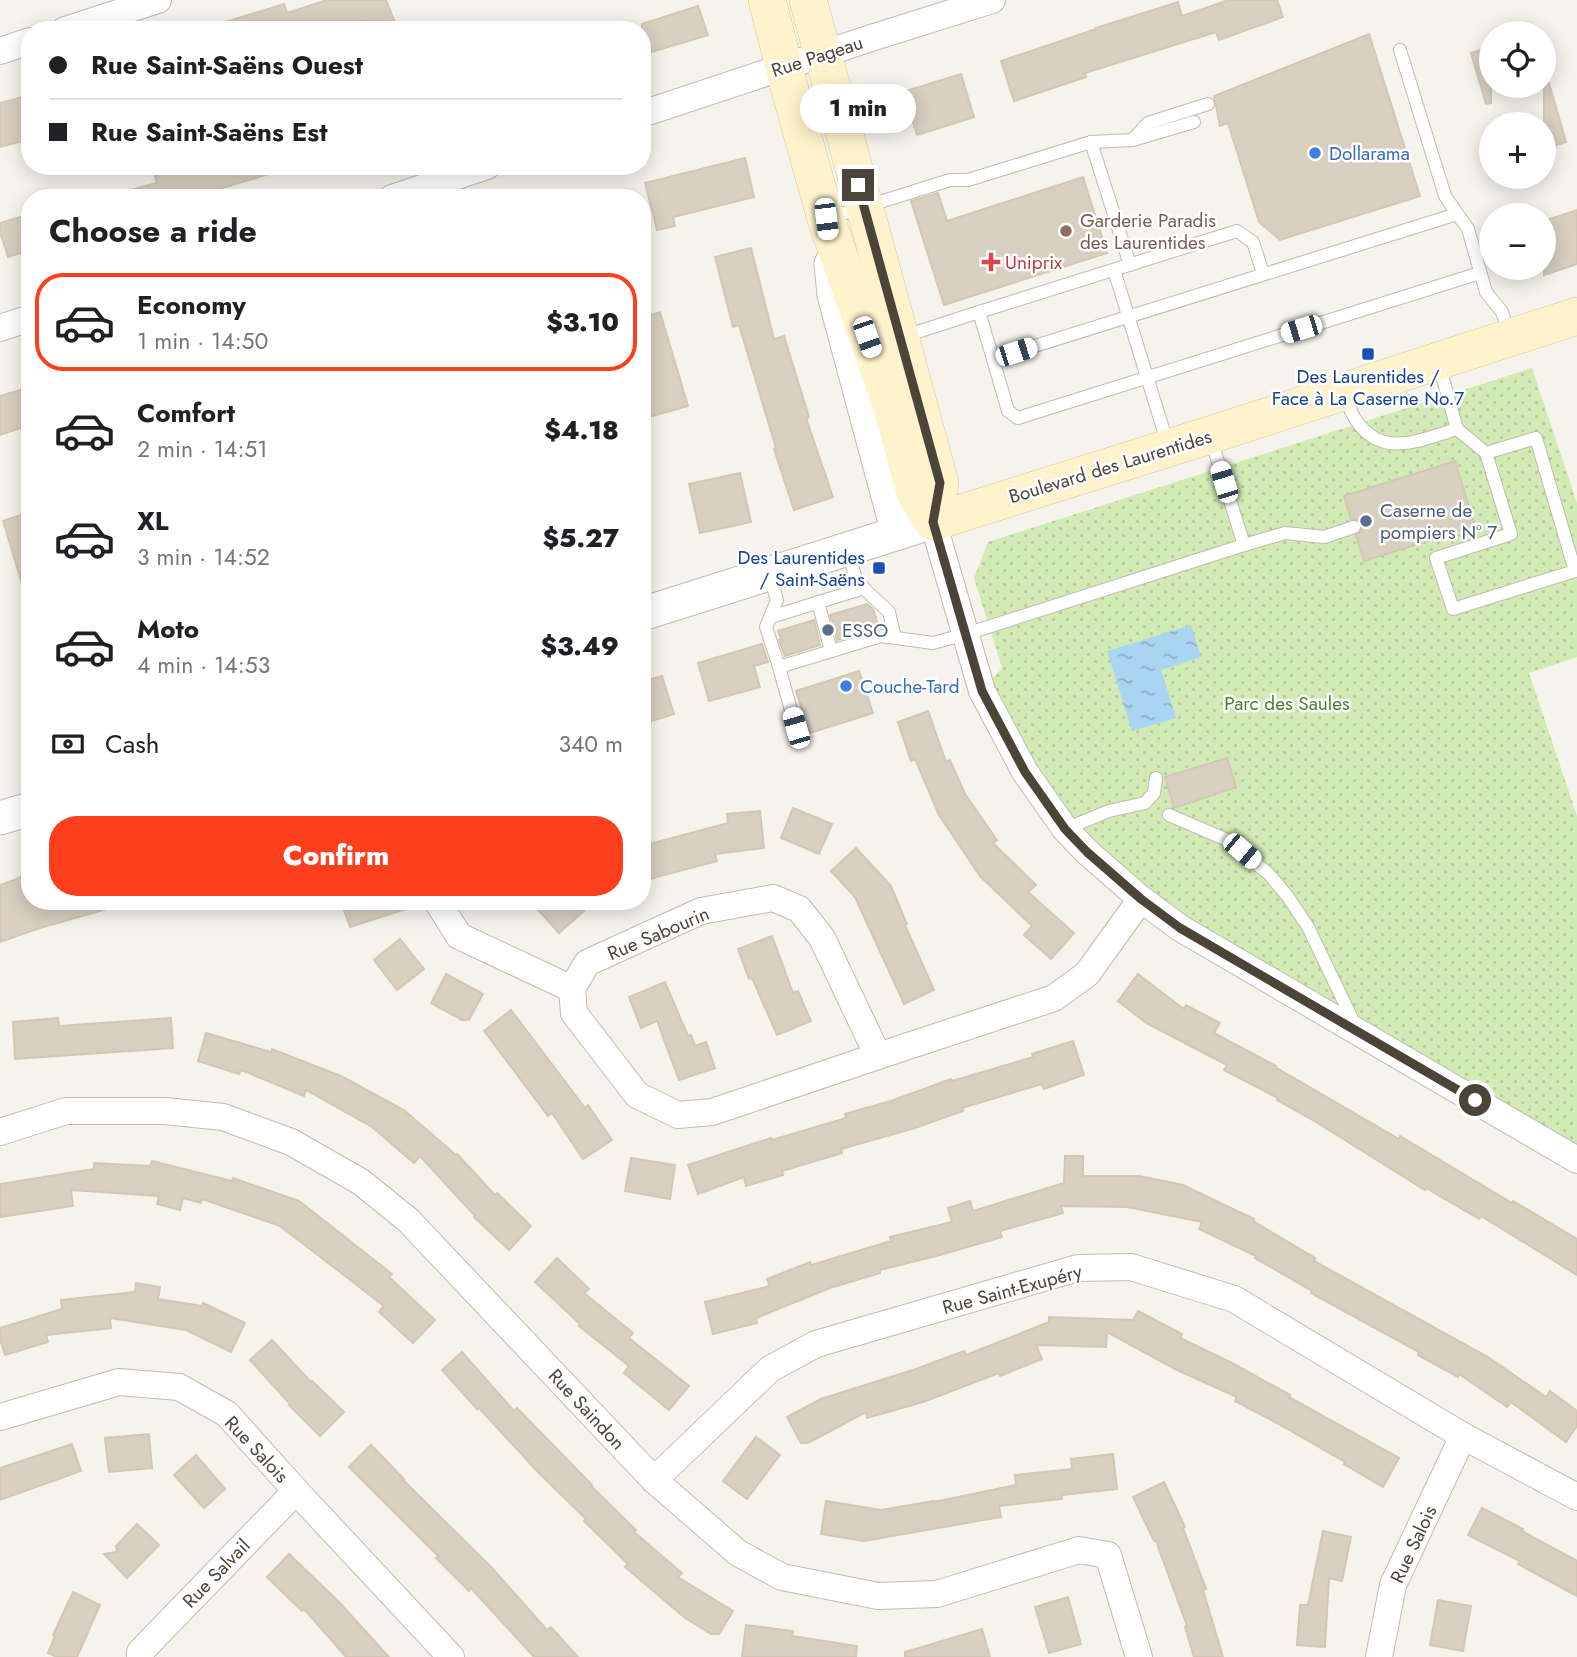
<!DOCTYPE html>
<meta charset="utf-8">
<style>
body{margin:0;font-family:Jost,sans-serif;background:#f6f6f6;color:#202124;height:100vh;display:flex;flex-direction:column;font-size:26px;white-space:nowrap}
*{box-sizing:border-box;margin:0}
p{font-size:23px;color:#757577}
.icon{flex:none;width:38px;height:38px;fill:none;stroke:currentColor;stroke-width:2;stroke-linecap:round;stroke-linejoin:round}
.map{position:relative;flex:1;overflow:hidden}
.side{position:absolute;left:21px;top:189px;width:630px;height:721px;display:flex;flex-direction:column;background:#fff;border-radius:28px;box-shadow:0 4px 18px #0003}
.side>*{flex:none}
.banner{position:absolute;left:21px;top:21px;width:630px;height:154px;border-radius:28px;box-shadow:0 4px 18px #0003;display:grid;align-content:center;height:154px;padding:0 28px;background:#fff}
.fabs{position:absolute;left:1479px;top:21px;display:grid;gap:14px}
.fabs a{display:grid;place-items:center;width:77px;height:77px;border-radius:50%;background:#fff;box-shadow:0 4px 18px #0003;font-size:35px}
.end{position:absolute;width:32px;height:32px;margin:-16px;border:9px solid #4b4439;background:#fff;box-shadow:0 0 0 4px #fff}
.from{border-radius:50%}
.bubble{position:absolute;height:49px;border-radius:24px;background:#fff;box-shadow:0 4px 18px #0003;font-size:23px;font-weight:800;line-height:49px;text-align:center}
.car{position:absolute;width:21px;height:42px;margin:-21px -10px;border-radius:9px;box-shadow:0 0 5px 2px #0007;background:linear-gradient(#fff 24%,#345 0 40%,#fff 0 76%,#345 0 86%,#fff 0)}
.banner b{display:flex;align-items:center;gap:24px;height:66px;font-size:26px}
.banner b+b{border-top:2px solid #e0e0e0}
.banner i{width:18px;height:18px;background:#202124}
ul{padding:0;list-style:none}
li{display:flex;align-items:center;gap:21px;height:98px;margin:0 14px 10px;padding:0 14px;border:4px solid transparent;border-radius:28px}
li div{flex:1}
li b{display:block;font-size:26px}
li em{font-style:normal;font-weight:800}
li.current{border-color:#fc3f1d}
li>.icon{width:63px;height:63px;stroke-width:1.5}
h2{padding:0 28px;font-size:32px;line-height:84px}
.pay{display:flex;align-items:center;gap:18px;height:77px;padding:0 28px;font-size:26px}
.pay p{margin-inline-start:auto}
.primary-button{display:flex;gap:14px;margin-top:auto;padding:14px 28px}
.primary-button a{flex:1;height:80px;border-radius:28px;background:#fc3f1d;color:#fff;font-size:28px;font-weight:800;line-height:80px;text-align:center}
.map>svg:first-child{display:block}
.park{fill:url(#park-dots)}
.water{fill:url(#water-ripples)}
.building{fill:#d8cfc1;stroke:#d3c7b4;stroke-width:2}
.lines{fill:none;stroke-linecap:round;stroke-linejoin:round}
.service-casing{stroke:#c2bbae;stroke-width:14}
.minor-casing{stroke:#c2bbae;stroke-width:28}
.tertiary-casing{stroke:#c2bbae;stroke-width:35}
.secondary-casing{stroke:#d6c79b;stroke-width:38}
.service{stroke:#fff;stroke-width:12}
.minor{stroke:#fff;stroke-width:26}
.tertiary{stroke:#fff;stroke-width:33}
.secondary{stroke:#fff3cd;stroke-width:37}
.route{stroke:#4b4439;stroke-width:9}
.shop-dot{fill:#3f7fe0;stroke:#fff;stroke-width:2.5}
.education-dot{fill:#8d6e63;stroke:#fff;stroke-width:2.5}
.health-dot{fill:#e0444e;stroke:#fff;stroke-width:2.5}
.transit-dot{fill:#1a4fb4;stroke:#fff;stroke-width:2.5}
.service-dot{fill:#5c6f8a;stroke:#fff;stroke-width:2.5}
.labels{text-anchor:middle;stroke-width:5;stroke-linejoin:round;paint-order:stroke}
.street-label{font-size:19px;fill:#4b4439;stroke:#fff}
.shop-label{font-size:19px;fill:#366cbe;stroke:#fff;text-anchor:start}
.education-label{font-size:19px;fill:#785e54;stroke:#fff;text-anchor:start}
.health-label{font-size:19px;fill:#be3a42;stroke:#fff;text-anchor:start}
.transit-label{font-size:19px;fill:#164399;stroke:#fff}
.service-label{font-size:19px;fill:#4e5e75;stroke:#fff;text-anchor:start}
.park-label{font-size:19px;fill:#4a7f2a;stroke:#fff}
</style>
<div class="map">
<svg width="1577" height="1657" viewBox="0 0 1577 1657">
<defs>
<pattern id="park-dots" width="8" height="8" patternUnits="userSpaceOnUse" patternTransform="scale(1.75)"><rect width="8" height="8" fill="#d2eab5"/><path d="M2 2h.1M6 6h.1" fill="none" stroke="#b6ca9c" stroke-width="1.8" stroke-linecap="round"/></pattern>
<pattern id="water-ripples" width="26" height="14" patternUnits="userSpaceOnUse" patternTransform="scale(1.75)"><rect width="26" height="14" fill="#a9d4f2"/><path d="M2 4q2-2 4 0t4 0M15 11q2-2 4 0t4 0" fill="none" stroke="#8caec5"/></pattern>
</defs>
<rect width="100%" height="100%" fill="#f6f3ec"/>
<path class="park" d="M1532,368L1577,503V657L1529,673L1577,816V1160L1358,1031L1087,852L982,691L1002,668L974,578L988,542Z"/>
<path class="water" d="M1191,625L1201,657L1161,670L1176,718L1132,731L1107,651Z"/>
<g class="building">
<path d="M327,0H386L394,20L370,30L366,20L335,30H217L216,25L284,4L287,13Z"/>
<path d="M1229,0H1277L1283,17L1219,40L1216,32L1085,73L1086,77L1014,101L1001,61L1096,29V28L1178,2L1182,16Z"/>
<path d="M698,6L708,35L642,55V24Z"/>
<path d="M1369,34L1420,196L1280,240L1259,222L1228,123L1220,126L1214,96Z"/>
<path d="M1491,47V103L1486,104L1471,53Z"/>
<path d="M961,74L974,117L917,135L903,92Z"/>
<path d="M1549,83L1566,142L1544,149V84Z"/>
<path d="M30,95V139L0,147V103Z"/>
<path d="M745,158L754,197L673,217L675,226L657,230L645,183Z"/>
<path d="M188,166H278L279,171L205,193L206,198H124L123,192L157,183L155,176Z"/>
<path d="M1083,177L1107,253L944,305L911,201L938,193L947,221Z"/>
<path d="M1577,210V264L1544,275V221Z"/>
<path d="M30,214V250L8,257L0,232V223Z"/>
<path d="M751,248L774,339L784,336L809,417L806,418L833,497L794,510L774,449L776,448L739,325L733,327L715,257Z"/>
<path d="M660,312L688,406L642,419V318Z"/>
<path d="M30,387V425L0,435V396Z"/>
<path d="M1455,461L1475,526L1364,561L1356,535L1361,532L1362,525L1359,520L1351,519L1344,496Z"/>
<path d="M740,473L751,522L700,533L689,484Z"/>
<path d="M30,512V593L25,594L3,521Z"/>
<path d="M867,604L873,609L879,628L837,640L830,615Z"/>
<path d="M814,620L820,645L785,656L779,640L781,639L778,631Z"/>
<path d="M762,644L768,662L754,666L760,687L709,701L698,663Z"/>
<path d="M859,671L873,713L810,733L796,691Z"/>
<path d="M662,676L674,714L642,724V682Z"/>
<path d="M928,711L946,762L950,760L965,794L997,840L993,843L1036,885L1028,892L1074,933L1051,959L1024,935L1032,926L980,876L939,815L915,759L911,761L898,722Z"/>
<path d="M1227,758L1236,787L1174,808L1165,777Z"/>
<path d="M793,808L832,824L819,854L781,838Z"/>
<path d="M760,811L764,848L715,854L717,861L642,881V846L728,823L727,814Z"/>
<path d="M856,848L891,886L907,924L905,925L934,990L904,1004L855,897L831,871Z"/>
<path d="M30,874V901H116L117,906L40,928L0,942V885Z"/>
<path d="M341,901H418V905L350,927Z"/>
<path d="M530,901H575L584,911L559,933Z"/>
<path d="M772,936L793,993L798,991L811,1021L777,1035L752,978L749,979L738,949Z"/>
<path d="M400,939L424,969L397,990L374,960Z"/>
<path d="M446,974L483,994L469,1020H462L431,1003Z"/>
<path d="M1138,974L1184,1009L1186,1005L1220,1023L1214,1033L1276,1066L1275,1067L1399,1139L1400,1136L1512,1203L1513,1201L1577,1239V1275L1481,1216L1479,1219L1426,1188L1425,1190L1316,1122L1277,1100L1278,1098L1224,1070L1227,1065L1146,1023L1118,1001Z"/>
<path d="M665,982L688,1036L691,1035L695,1046L706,1042L715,1068L679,1080L657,1021L641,1028L629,997Z"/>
<path d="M511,1010L585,1108L588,1105L612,1140L583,1159L552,1113L548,1116L484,1031Z"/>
<path d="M58,1018L59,1026L171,1018L173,1048L15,1059L13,1022Z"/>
<path d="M206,1033L271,1052L272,1049L341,1076L404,1110L456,1155L457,1154L495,1195L497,1193L531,1226L509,1250L474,1217L475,1216L420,1156L414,1163L372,1127L306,1090L304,1096L241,1070L239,1074L198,1061Z"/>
<path d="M1073,1041L1084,1075L1044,1089L1042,1084L962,1108L963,1111L915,1128L841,1149L842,1153L782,1171L783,1175L746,1186L744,1177L698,1194L688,1165L771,1138L772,1140L846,1118L845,1114L891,1101L951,1079L952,1081L1033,1057L1032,1054Z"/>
<path d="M1065,1156H1083V1176H1139L1183,1185L1254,1219L1253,1221L1315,1258L1314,1261L1488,1357L1546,1397L1550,1391L1577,1411V1426L1566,1442L1511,1402L1507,1407L1459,1374L1458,1377L1418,1355L1419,1352L1311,1293L1312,1291L1255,1258L1256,1256L1199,1229L1202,1222L1127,1207L1061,1206L1063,1213L1000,1231L1002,1237L940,1255L880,1270V1273L830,1288L756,1318L757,1323L713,1334L705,1302L770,1286L767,1279L810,1262L811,1265L891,1241L890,1237L952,1222L948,1208L970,1201L973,1211L1064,1183Z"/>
<path d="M631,1158L675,1165L670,1199L625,1191Z"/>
<path d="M152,1161L232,1181L233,1178L299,1201L392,1274L389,1277L435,1320L413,1343L379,1312L384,1306L280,1226L202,1199L201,1203L183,1198L180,1210L157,1204L159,1196L71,1190L73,1206L0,1217V1184L94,1169V1163L150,1166Z"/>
<path d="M557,1258L589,1289L584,1293L633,1333L629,1338L689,1386L669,1410L624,1373L629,1366L579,1326L581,1325L535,1282Z"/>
<path d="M136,1283L160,1287L158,1299L202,1306L203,1303L245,1323L231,1352L186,1330L110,1318L111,1328L46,1335L48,1342L5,1355L0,1339V1328L62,1309L61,1300L135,1292Z"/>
<path d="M1138,1311L1182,1334L1180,1338L1232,1363L1290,1395L1289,1397L1399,1458L1383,1487L1344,1464L1345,1462L1275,1422L1235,1401L1237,1397L1177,1370L1107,1332L1106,1347L1036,1345L1042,1359L1000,1376L999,1373L923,1402L867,1418L866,1412L808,1443H801L787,1417L821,1399L916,1369L964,1351L966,1355L1049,1322V1317L1133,1320Z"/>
<path d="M272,1340L311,1382L312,1381L344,1412L320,1436L289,1405L290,1404L250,1360Z"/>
<path d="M462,1352L514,1411L517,1408L592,1485L591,1486L636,1530L634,1532L682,1573L678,1577L733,1611L719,1634H711L685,1618L625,1567L628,1564L584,1521L586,1519L537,1471L479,1408L477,1409L442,1370Z"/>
<path d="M149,1434L152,1468L109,1472L105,1438Z"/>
<path d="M756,1437L780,1455L747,1499L723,1481Z"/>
<path d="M72,1444L81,1471L0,1500V1468Z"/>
<path d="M371,1445L404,1479L403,1480L491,1567L547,1630L551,1627L578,1657H534L471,1588L469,1591L436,1558L438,1556L349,1467Z"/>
<path d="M1113,1454L1117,1489L1061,1495L1062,1499L999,1506L1001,1517L864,1541L821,1534L826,1501L881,1510L934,1501V1502L1016,1485L1015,1475L1072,1469L1071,1459Z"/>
<path d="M196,1455L225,1489L204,1508L174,1475Z"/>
<path d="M1164,1482L1185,1527L1183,1528L1206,1589L1203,1590L1223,1657H1194L1185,1627L1187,1626L1156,1541H1154L1133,1497Z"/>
<path d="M1482,1508L1523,1529L1522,1531L1577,1561V1596L1518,1564L1520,1561L1468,1535Z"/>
<path d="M137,1524L159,1545L127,1578L104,1554L117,1552L116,1546Z"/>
<path d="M1323,1531L1351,1537L1342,1581L1329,1578L1325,1647L1297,1645L1300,1605H1308Z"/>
<path d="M289,1554L338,1601L389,1657H346L304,1609L302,1611L267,1577Z"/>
<path d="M73,1592L100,1605L77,1657H57L48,1653L55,1636L53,1635Z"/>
<path d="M1068,1597L1081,1644L1049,1653L1035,1607Z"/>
<path d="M1438,1600L1471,1606L1463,1651L1430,1645Z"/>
<path d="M746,1625L793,1631L792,1636L857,1646L856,1657H742Z"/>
<path d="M982,1629L990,1657H905V1652Z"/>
</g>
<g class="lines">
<g class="service-casing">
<g id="service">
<path d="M1400,50L1445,196L1468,229L1486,292L1502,312L1509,334"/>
<path d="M1134,138L1148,123L1208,104"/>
<path d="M1091,142L1133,140L1194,122"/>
<path d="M829,218L950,180H968L1091,142L1130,265"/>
<path d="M1114,270L1168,445"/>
<path d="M979,312L1237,231L1253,242L1263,274"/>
<path d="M902,337L979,312L993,359L1457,214"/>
<path d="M993,359L1008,411L1018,418L1480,273"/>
<path d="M1344,395C1348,403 1351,413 1356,420C1382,460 1422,439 1457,429L1439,365"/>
<path d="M1457,429L1486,453L1511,534L1436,558L1453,609L1575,571L1536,438L1486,453"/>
<path d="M1244,545L1285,533L1324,537L1354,527"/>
<path d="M847,549L857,582L889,612L895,638"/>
<path d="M770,576L777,600L766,627L779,667L881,636L933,643L966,634L1244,545L1211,439"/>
<path d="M818,602L831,651"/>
<path d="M771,617L864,588"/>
<path d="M779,667L796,728"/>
<path d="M1169,815L1225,839L1269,874L1288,897L1308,927L1355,1025"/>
<path d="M1065,829L1109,811L1145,803L1154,793L1156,778"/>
</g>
</g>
<g class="minor-casing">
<g id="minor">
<path d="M65,30L158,0"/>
<path d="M0,51L30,41"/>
<path d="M642,114L868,39L992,0"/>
<path d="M392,198L487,166"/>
<path d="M0,328L30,318"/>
<path d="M933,522L982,691L1025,772L1065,829L1087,852L1141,899L1180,928L1577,1160"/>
<path d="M437,901L459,936L572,989L587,963L624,946L701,911L773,898L799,909L822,938L878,1056L1054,998L1087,974L1141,899"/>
<path d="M572,989L574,1013L637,1095L678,1115L712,1112L878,1056"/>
<path d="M0,1132L66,1111H165L223,1117L291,1142L361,1182L408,1220L654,1480L738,1553L782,1577L878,1596L937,1594L1079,1550L1108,1555L1139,1657"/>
<path d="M0,1417L119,1382L179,1387L227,1414L296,1491L451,1657"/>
<path d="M654,1480L770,1369L816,1344L1078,1268L1131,1267L1234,1299L1463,1436L1577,1497"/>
<path d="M140,1657V1652L296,1491"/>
<path d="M1379,1657L1393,1585L1463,1436"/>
</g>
</g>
<g class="tertiary-casing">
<g id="tertiary">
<path d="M831,264L834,295L898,533"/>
<path d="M642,614L917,527"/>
<path d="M0,818L30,809"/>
</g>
</g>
<g class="secondary-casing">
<g id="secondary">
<path d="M767,0L791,94L826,219L892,407L915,493L933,522"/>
<path d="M808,0L940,483L933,522"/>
<path d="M933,522L1210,435L1577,316"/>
</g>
</g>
<use href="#service" class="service"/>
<use href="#minor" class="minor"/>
<use href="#tertiary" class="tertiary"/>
<use href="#secondary" class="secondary"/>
</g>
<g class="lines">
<path class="route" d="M858,185L940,483L933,522L982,691L1025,772L1065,829L1087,852L1141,899L1180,928L1475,1100"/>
</g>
<g class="shop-dot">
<circle cx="1315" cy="153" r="7"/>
<circle cx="846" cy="686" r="7"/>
</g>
<circle class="education-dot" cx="1066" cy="231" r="7"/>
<path class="health-dot" d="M987.5 251.5h7v7h7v7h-7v7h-7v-7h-7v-7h7z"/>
<g class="transit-dot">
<rect x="1361" y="347" width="14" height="14" rx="3.5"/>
<rect x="872" y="561" width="14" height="14" rx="3.5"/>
</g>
<g class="service-dot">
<circle cx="1366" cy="521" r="7"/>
<circle cx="828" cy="630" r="7"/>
</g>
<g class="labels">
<g class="street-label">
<text transform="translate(817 56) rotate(-18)" y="7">Rue Pageau</text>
<text transform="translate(1110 466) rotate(-17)" y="7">Boulevard des Laurentides</text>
<text transform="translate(658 933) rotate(-23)" y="7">Rue Sabourin</text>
<text transform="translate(1012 1289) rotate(-15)" y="7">Rue Saint-Exupéry</text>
<text transform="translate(587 1409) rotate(47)" y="7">Rue Saindon</text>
<text transform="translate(257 1449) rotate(47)" y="7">Rue Salois</text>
<text transform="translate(1413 1544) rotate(-65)" y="7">Rue Salois</text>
<text transform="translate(216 1573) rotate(-46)" y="7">Rue Salvail</text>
</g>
<g class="shop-label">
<text x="1329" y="160">Dollarama</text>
<text x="860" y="693">Couche-Tard</text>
</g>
<g class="education-label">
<text x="1080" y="227">Garderie Paradis<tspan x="1080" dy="22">des Laurentides</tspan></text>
</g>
<g class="health-label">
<text x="1005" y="269">Uniprix</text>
</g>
<g class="transit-label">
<text x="1368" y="383">Des Laurentides /<tspan x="1368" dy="22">Face à La Caserne No.7</tspan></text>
<text x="865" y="564" text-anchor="end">Des Laurentides<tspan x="865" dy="22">/ Saint-Saëns</tspan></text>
</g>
<g class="service-label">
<text x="1380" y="517">Caserne de<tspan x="1380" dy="22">pompiers N° 7</tspan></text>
<text x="842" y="637">ESSO</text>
</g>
<g class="park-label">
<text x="1287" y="710">Parc des Saules</text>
</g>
</g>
</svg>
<div class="fabs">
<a><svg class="icon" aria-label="locate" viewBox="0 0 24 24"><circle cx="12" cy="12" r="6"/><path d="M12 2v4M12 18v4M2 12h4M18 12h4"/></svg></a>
<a>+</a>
<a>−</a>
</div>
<i class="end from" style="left:1475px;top:1100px"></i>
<i class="end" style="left:858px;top:185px"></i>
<div class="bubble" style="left:800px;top:84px;width:116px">1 min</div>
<i class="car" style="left:826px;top:219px;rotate:173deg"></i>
<i class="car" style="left:1301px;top:329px;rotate:253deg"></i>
<i class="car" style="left:867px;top:337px;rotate:161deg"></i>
<i class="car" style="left:1016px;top:352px;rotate:72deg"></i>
<i class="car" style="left:1224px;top:482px;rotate:343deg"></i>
<i class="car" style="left:796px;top:728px;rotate:344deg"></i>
<i class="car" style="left:1242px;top:851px;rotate:130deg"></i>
<div class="banner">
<b><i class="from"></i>Rue Saint-Saëns Ouest</b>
<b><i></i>Rue Saint-Saëns Est</b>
</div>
<section class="side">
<h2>Choose a ride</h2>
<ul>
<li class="current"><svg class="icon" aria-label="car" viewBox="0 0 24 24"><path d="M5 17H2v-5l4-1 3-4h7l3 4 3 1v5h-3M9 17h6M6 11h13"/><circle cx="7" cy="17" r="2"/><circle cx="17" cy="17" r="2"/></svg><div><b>Economy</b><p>1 min · 14:50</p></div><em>$3.10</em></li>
<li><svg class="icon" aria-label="car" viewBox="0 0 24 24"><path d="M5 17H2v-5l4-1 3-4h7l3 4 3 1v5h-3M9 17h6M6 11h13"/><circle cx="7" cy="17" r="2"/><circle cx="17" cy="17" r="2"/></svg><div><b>Comfort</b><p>2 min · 14:51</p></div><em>$4.18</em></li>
<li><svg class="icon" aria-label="car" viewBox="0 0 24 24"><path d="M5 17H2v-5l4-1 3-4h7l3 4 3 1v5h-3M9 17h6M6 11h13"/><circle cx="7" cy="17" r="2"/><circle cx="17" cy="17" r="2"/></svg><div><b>XL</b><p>3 min · 14:52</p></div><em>$5.27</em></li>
<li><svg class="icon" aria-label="car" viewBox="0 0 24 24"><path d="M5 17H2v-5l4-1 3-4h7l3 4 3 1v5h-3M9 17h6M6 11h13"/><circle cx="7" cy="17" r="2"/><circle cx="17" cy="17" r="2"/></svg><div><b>Moto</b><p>4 min · 14:53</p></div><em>$3.49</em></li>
</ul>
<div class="pay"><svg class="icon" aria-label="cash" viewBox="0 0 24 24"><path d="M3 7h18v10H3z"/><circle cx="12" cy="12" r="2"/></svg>Cash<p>340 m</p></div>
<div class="primary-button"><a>Confirm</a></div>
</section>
</div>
